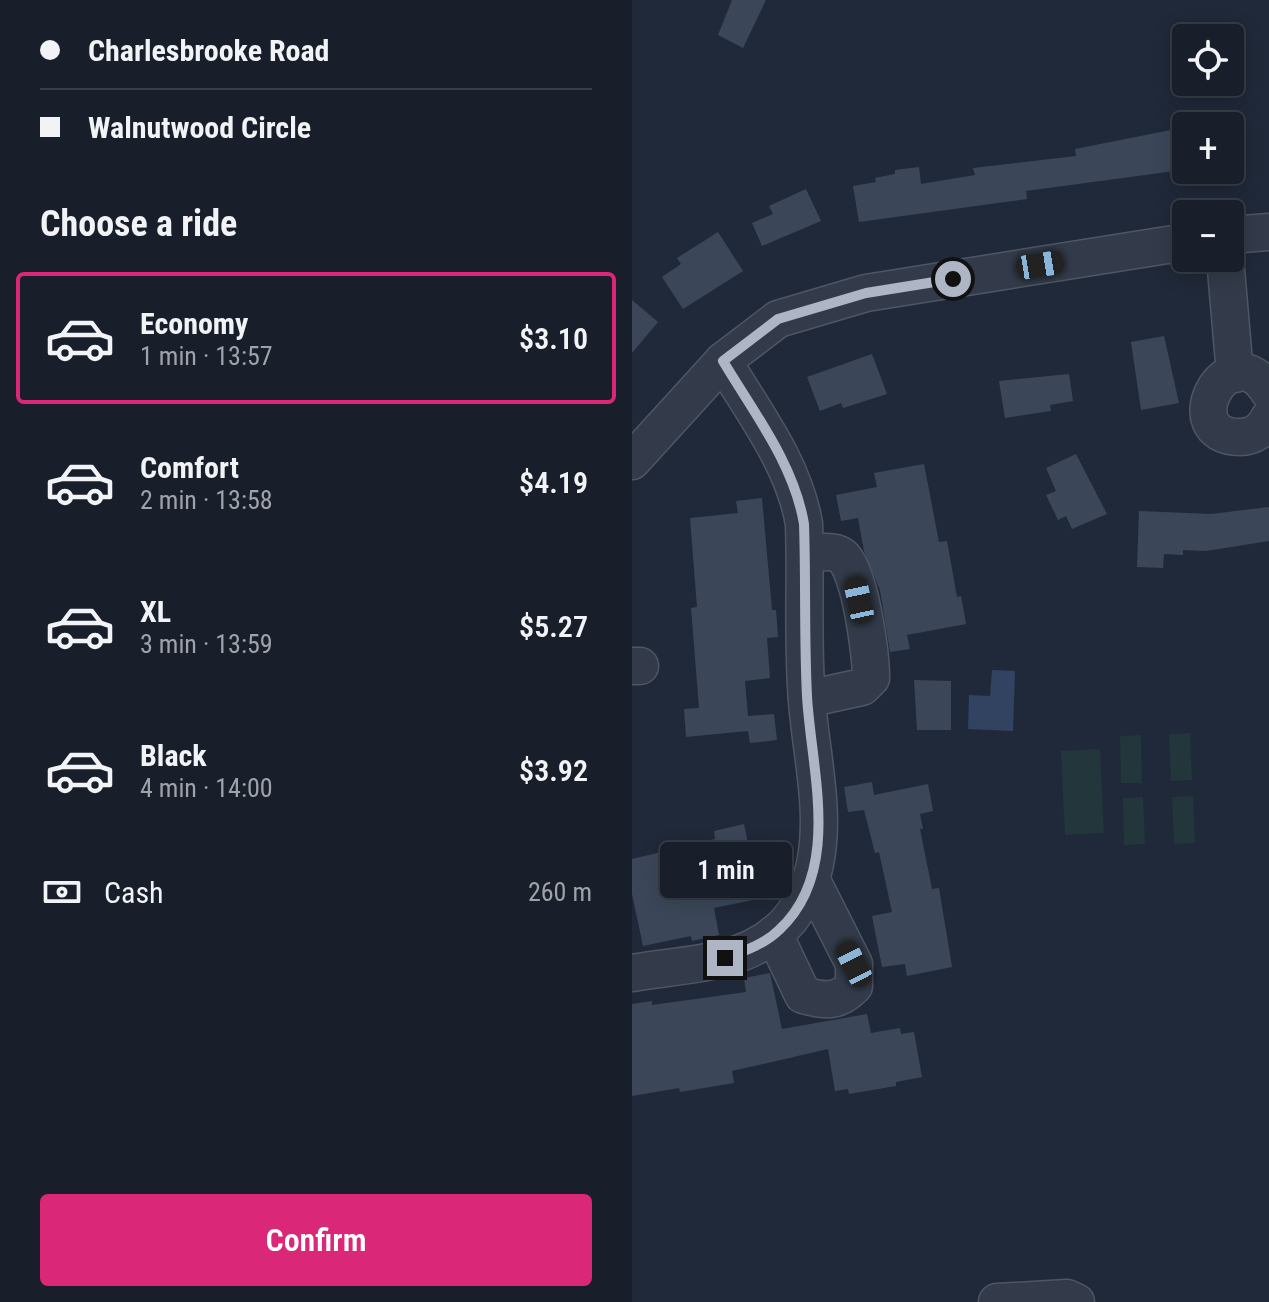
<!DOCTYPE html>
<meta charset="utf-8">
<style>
body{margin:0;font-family:"Roboto Condensed",sans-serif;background:#212733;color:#f1f3f6;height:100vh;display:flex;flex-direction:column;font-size:30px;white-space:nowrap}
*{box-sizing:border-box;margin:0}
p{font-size:26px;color:#9fa2a9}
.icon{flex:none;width:44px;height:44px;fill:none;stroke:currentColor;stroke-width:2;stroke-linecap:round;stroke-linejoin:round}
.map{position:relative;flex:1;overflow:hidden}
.sheet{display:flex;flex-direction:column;background:#181f2b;width:632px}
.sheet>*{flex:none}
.guide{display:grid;align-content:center;height:176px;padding:0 40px;background:#181f2b}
.tools{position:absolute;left:540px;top:24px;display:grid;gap:16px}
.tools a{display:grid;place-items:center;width:72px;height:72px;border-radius:8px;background:#181f2b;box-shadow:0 4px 20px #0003,0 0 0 2px #363d47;font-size:40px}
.end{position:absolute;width:36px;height:36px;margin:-18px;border:10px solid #aeb6c6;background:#111;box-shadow:0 0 0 4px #111}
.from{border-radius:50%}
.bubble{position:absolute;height:56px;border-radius:8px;background:#181f2b;box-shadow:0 4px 20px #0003,0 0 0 2px #363d47;font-size:26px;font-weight:600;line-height:56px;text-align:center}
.car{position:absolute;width:24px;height:48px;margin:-24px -12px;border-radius:10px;box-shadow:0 0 6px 2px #0007;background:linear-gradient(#222 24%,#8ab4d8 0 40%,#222 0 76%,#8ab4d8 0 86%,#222 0)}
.guide b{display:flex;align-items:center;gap:28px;height:76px;font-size:30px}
.guide b+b{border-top:2px solid #363d47}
.guide i{width:20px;height:20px;background:#f1f3f6}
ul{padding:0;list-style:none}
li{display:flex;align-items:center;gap:24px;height:132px;margin:0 16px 12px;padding:0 24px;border:4px solid transparent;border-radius:8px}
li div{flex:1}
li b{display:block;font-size:30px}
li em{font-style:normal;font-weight:600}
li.active{border-color:#db2777}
li>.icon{width:72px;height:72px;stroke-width:1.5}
h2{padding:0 40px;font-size:36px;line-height:96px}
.pay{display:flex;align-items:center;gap:20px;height:88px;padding:0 40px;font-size:30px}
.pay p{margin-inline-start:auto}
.cta{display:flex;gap:16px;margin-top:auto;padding:16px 40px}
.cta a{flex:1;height:92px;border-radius:8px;background:#db2777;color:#fff;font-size:32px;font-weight:600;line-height:92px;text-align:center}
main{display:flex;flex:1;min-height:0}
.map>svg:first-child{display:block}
.green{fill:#22363b}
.water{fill:#324362}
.building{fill:#3b4759}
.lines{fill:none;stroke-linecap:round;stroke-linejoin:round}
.minor-casing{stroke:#4e5664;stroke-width:39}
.minor{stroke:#333b4a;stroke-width:36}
.route{stroke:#aeb6c6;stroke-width:10}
</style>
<main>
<section class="sheet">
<div class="guide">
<b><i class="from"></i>Charlesbrooke Road</b>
<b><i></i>Walnutwood Circle</b>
</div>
<h2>Choose a ride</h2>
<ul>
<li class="active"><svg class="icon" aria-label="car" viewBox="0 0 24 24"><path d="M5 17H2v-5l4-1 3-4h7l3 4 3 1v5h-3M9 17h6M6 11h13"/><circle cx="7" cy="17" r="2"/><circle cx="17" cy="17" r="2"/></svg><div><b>Economy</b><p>1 min · 13:57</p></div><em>$3.10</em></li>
<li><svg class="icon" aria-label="car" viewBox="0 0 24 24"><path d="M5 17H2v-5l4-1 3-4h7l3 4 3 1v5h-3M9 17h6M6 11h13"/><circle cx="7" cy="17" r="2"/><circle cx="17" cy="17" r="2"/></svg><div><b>Comfort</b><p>2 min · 13:58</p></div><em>$4.19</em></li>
<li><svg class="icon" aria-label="car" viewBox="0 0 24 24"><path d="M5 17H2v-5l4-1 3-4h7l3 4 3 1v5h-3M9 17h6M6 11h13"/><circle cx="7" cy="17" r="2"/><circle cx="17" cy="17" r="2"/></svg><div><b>XL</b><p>3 min · 13:59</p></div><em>$5.27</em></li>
<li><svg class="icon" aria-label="car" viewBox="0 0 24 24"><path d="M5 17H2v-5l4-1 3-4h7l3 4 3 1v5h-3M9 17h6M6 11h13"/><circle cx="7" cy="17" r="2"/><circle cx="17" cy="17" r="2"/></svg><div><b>Black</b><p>4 min · 14:00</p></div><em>$3.92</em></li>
</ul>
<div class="pay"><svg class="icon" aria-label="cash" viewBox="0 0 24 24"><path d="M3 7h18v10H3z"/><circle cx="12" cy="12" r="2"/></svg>Cash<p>260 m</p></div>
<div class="cta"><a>Confirm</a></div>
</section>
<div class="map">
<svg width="637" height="1302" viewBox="0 0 637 1302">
<rect width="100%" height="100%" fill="#202939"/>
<g class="green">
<path d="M558,733L560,780L539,781L537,734Z"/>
<path d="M509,735L510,783H489L488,736Z"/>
<path d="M468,749L472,833L433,835L429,751Z"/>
<path d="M561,796L563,843L542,844L540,797Z"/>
<path d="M511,797L513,844L492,845L491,798Z"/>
</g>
<path class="water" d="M360,670L383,671L381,731L336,729L337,695L358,696Z"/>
<g class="building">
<path d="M100,0H134L111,48L86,35Z"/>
<path d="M554,127V166L549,167L550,170L394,191L395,199L227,222L221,186L244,182L243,178L263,174V170L287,167L289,184L343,175L341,168L444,156L443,149Z"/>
<path d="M174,189L189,221L130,246L120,223L141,214L137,206Z"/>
<path d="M86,232L111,271L51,309L30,277L49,264L45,258Z"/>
<path d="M0,300L26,322L0,353Z"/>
<path d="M532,336L547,403L509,410L499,342Z"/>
<path d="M240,354L255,394L211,408L209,403L188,411L175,377Z"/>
<path d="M437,374L441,401L418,405L419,411L373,418L367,381Z"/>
<path d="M444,454L475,514L440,529L434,516L426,520L414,495L424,491L414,468Z"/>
<path d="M292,464L307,542L315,541L325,597L329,596L334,624L275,635L278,649L258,652L248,590L232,551L226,518L209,521L204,495L245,487L242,473Z"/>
<path d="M130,498L140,610H144L146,637L135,638L138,678L113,681L116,716L142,714L145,740L118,743L116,731L54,737L52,709L67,708L59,608L65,607L58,518L106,513L104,501Z"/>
<path d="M637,507V541L574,551L551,550V555L532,554L531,568L505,567L507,511L579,514Z"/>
<path d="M282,680L319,681V730H285Z"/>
<path d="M240,782L242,795L296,784L301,811L288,814L291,829H288L300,889L307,888L320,967L275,976L273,964L250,967L240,916L260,912L247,852L243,853L232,810L216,812L212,787Z"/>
<path d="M112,824L122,872L135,870L140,896L82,908L87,935L60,941L59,936L11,946L0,894V859L83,839L82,831Z"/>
<path d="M138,973L150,1029L235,1014L239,1033L268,1028L269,1034L282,1032L290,1077L264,1082V1086L217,1094L216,1089L203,1091L196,1049L100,1071L102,1083L48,1092L47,1088L0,1096V1004L20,1001V1005L114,992L112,978Z"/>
</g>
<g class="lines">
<g class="minor-casing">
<g id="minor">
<path d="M598,235L637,232"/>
<path d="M593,258L603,374"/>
<path d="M637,392C597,328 540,437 608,437C621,437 632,429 637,418"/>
<path d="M0,461L91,361L146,319L234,293L554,242"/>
<path d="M173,555C184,553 200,549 210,556C228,569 239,655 239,678L230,687L175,699"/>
<path d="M0,666H8"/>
<path d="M142,934L171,995C192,1001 206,1003 222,986V964L179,879"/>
<path d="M0,973C49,964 105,966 145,932C165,916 178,889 183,864C194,811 179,754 175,701C170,642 174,583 172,524C162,464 122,413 91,361"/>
<path d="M365,1302L435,1298L444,1302"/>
</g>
</g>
<use href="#minor" class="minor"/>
</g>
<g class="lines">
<path class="route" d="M93,958C112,951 133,944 147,930C211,871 179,770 175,696C172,638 174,581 172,524C162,464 122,413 91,361L146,319L234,293L321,279"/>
</g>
</svg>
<div class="tools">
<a><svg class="icon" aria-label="locate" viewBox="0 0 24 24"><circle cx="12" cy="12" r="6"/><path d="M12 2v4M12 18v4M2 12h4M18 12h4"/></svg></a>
<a>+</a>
<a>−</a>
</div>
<i class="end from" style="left:321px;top:279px"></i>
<i class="end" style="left:93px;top:958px"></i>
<div class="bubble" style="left:28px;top:842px;width:132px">1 min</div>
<i class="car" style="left:408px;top:265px;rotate:81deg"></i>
<i class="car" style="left:227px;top:600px;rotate:348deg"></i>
<i class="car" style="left:222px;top:964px;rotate:333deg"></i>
</div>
</main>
